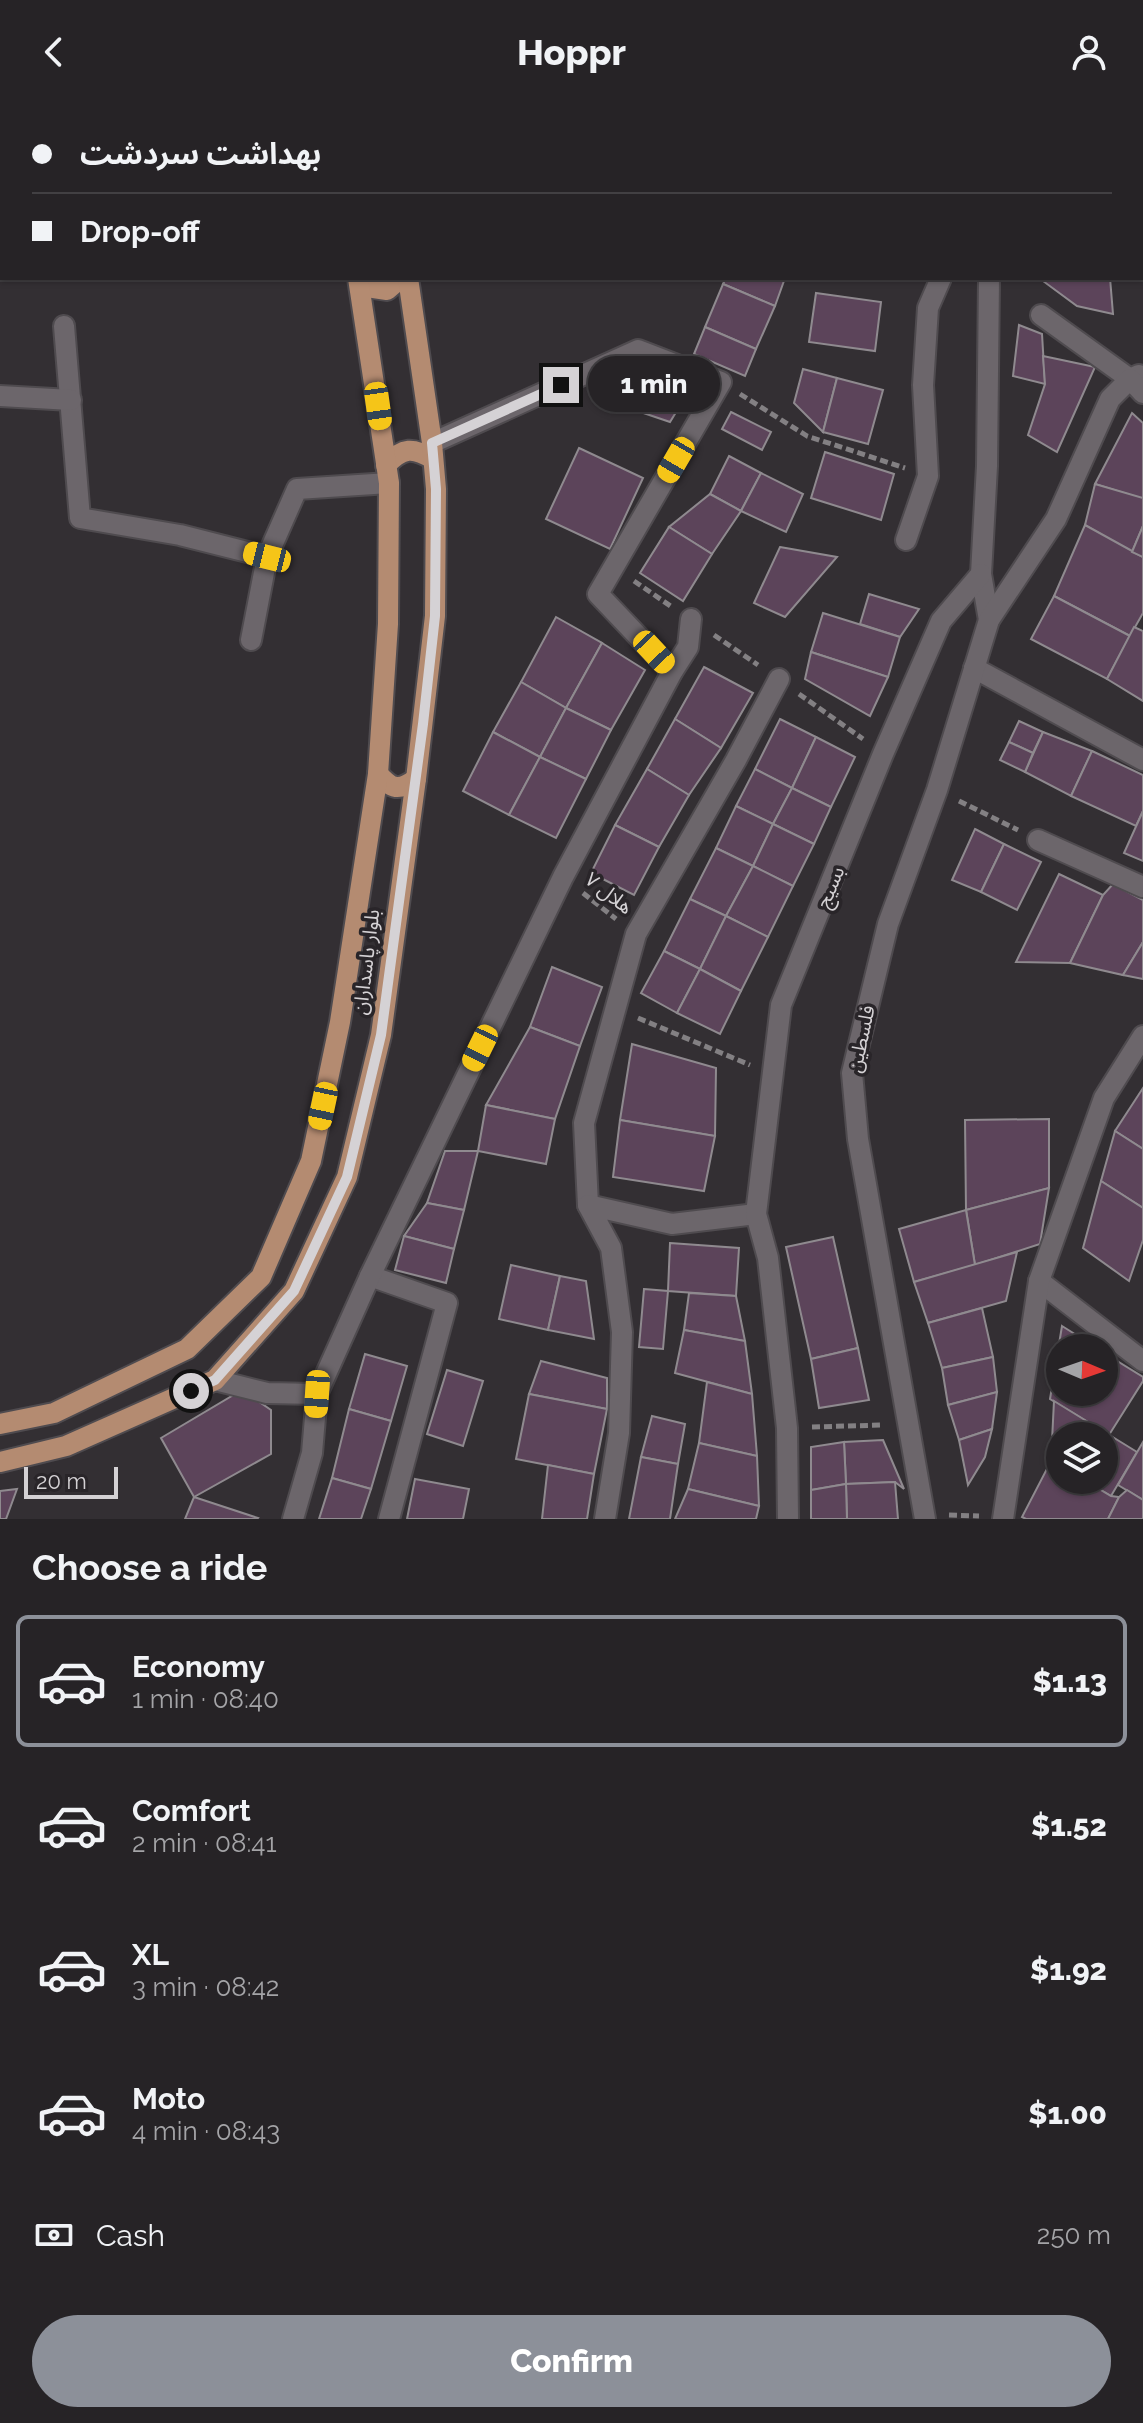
<!DOCTYPE html>
<meta charset="utf-8">
<style>
body{margin:0;font-family:Raleway,"Noto Sans Arabic",sans-serif;background:#2e2b2e;color:#f1f3f6;height:100vh;display:flex;flex-direction:column;font-size:30px;white-space:nowrap}
*{box-sizing:border-box;margin:0}
p{font-size:26px;color:#a4a4a7}
.icon{flex:none;width:44px;height:44px;fill:none;stroke:currentColor;stroke-width:2;stroke-linecap:round;stroke-linejoin:round}
.map{position:relative;height:1415px;overflow:hidden}
.details{display:flex;flex-direction:column;background:#262326;flex:1}
.details>*{flex:none}
.guide{position:absolute;left:0px;top:0px;width:1144px;height:176px;box-shadow:0 2px 6px #0004,0 0 0 2px #424043;display:grid;align-content:center;height:176px;padding:0 32px;background:#262326}
.needle{width:52px;rotate:92deg}
.tools{position:absolute;left:1046px;top:1230px;display:grid;gap:16px}
.tools a{display:grid;place-items:center;width:72px;height:72px;border-radius:50%;background:#262326;box-shadow:0 2px 6px #0004,0 0 0 2px #424043;font-size:40px}
.scale{position:absolute;left:24px;bottom:20px;width:94px;box-sizing:border-box;padding-left:8px;border:4px solid #d5d2d5;border-top:0;font-size:22px;line-height:28px;white-space:nowrap;color:#d5d2d5;-webkit-text-stroke:6px #292529;paint-order:stroke}
.end{position:absolute;width:36px;height:36px;margin:-18px;border:10px solid #d5d2d5;background:#111;box-shadow:0 0 0 4px #111}
.from{border-radius:50%}
.bubble{position:absolute;height:56px;border-radius:28px;background:#262326;box-shadow:0 2px 6px #0004,0 0 0 2px #424043;font-size:26px;font-weight:800;line-height:56px;text-align:center}
.car{position:absolute;width:24px;height:48px;margin:-24px -12px;border-radius:10px;box-shadow:0 0 6px 2px #0007;background:linear-gradient(#f5c518 24%,#345 0 40%,#f5c518 0 76%,#345 0 86%,#f5c518 0)}
.guide b{display:flex;align-items:center;gap:28px;height:76px;font-size:30px}
.guide b+b{border-top:2px solid #424043}
.guide i{width:20px;height:20px;background:#f1f3f6}
ul{padding:0;list-style:none}
li{display:flex;align-items:center;gap:24px;height:132px;margin:0 16px 12px;padding:0 16px;border:4px solid transparent;border-radius:12px}
li div{flex:1}
li b{display:block;font-size:30px}
li em{font-style:normal;font-weight:800}
li.on{border-color:#8c9099}
li>.icon{width:72px;height:72px;stroke-width:1.5}
h2{padding:0 32px;font-size:36px;line-height:96px}
.pay{display:flex;align-items:center;gap:20px;height:88px;padding:0 32px;font-size:30px}
.pay p{margin-inline-start:auto}
.cta{display:flex;gap:16px;margin-top:auto;padding:16px 32px}
.cta a{flex:1;height:92px;border-radius:48px;background:#8c9099;color:#fff;font-size:32px;font-weight:800;line-height:92px;text-align:center}
header{display:flex;justify-content:space-between;align-items:center;height:104px;padding:0 32px;background:#262326;font-size:36px;font-weight:800}
.map>svg:first-child{display:block}
.building{fill:#5c445a;stroke:#8f8a8f;stroke-width:2}
.lines{fill:none;stroke-linecap:round;stroke-linejoin:round}
.minor-casing{stroke:#4f4b4f;stroke-width:24}
.major-casing{stroke:#4f4b4f;stroke-width:24}
.path{stroke:#838083;stroke-width:5;stroke-dasharray:8 4;stroke-linecap:butt}
.minor{stroke:#6c666b;stroke-width:20}
.major{stroke:#b48b71;stroke-width:20}
.route{stroke:#d5d2d5;stroke-width:10}
.labels{text-anchor:middle;stroke-width:7;stroke-linejoin:round;paint-order:stroke}
.street-label{font-size:20px;fill:#d5d2d5;stroke:#292529}
</style>
<header><svg class="icon" aria-label="back" viewBox="0 0 24 24"><path d="M15 5l-7 7 7 7"/></svg>Hoppr<svg class="icon" aria-label="person" viewBox="0 0 24 24"><circle cx="12" cy="8" r="4"/><path d="M4 21q1-7 8-7t8 7"/></svg></header>
<div class="map">
<svg width="1143" height="1415" viewBox="0 0 1143 1415">
<rect width="100%" height="100%" fill="#332f33"/>
<g class="building">
<path d="M726,174H785L775,202L723,180Z"/>
<path d="M1046,174H1110L1113,210L1077,202L1043,177Z"/>
<path d="M723,180L775,202L756,245L705,223Z"/>
<path d="M816,189L881,198L875,247L809,238Z"/>
<path d="M1019,221L1042,230L1045,280L1013,272Z"/>
<path d="M705,223L756,245L745,272L694,250Z"/>
<path d="M1043,252L1095,263L1057,348L1028,331L1045,280Z"/>
<path d="M803,265L837,274L823,328L794,299Z"/>
<path d="M628,266L689,287L670,318L617,300Z"/>
<path d="M837,274L883,286L868,340L823,328Z"/>
<path d="M731,308L771,328L762,346L722,325Z"/>
<path d="M1132,309L1143,319V395L1095,380Z"/>
<path d="M579,344L643,374L610,445L546,415Z"/>
<path d="M825,348L894,370L881,416L811,394Z"/>
<path d="M729,352L761,369L741,407L710,390Z"/>
<path d="M761,369L803,390L786,428L741,407Z"/>
<path d="M1095,380L1143,394V422L1132,448L1085,421Z"/>
<path d="M710,390L741,407L712,450L669,423Z"/>
<path d="M1085,421L1143,453V509L1130,532L1054,492Z"/>
<path d="M1143,422V453L1132,448Z"/>
<path d="M669,423L712,450L683,497L640,469Z"/>
<path d="M780,443L837,453L785,513L754,499Z"/>
<path d="M869,490L919,505L900,533L860,520Z"/>
<path d="M1054,492L1130,532L1107,575L1031,535Z"/>
<path d="M823,509L900,533L888,573L811,548Z"/>
<path d="M556,513L602,539L566,604L521,578Z"/>
<path d="M1134,523L1143,527V597L1107,575Z"/>
<path d="M602,539L645,566L611,626L566,604Z"/>
<path d="M811,548L888,573L870,612L805,575Z"/>
<path d="M704,563L753,589L721,644L675,615Z"/>
<path d="M521,578L566,604L540,653L493,628Z"/>
<path d="M566,604L611,626L586,675L540,653Z"/>
<path d="M675,615L721,644L689,691L647,665Z"/>
<path d="M780,615L816,633L792,684L755,665Z"/>
<path d="M1019,617L1043,628L1033,649L1009,638Z"/>
<path d="M493,628L540,653L509,711L463,687Z"/>
<path d="M1043,628L1092,647L1071,692L1025,668Z"/>
<path d="M816,633L855,653L831,703L792,684Z"/>
<path d="M1009,638L1033,649L1025,668L1000,656Z"/>
<path d="M1092,647L1143,671V707L1136,722L1071,692Z"/>
<path d="M540,653L586,675L556,734L509,711Z"/>
<path d="M647,665L689,691L659,743L615,721Z"/>
<path d="M755,665L792,684L773,720L736,702Z"/>
<path d="M792,684L831,703L814,740L773,720Z"/>
<path d="M736,702L773,720L753,762L716,744Z"/>
<path d="M1143,707V757L1124,749Z"/>
<path d="M773,720L814,740L793,782L753,762Z"/>
<path d="M615,721L659,743L634,791L591,769Z"/>
<path d="M975,725L1004,740L981,788L952,776Z"/>
<path d="M1004,740L1041,758L1017,806L981,788Z"/>
<path d="M716,744L753,762L726,812L690,795Z"/>
<path d="M753,762L793,782L768,833L726,812Z"/>
<path d="M1059,770L1103,791L1070,859L1016,858Z"/>
<path d="M1113,780L1143,796V838L1123,871L1070,859L1103,791Z"/>
<path d="M690,795L726,812L700,865L664,847Z"/>
<path d="M726,812L768,833L741,887L700,865Z"/>
<path d="M1143,838V875L1123,871Z"/>
<path d="M664,847L700,865L677,909L641,889Z"/>
<path d="M552,863L602,883L580,942L530,923Z"/>
<path d="M700,865L741,887L720,930L677,909Z"/>
<path d="M530,923L580,942L555,1015L486,1001Z"/>
<path d="M632,940L716,964L715,1032L620,1016Z"/>
<path d="M1143,984V1045L1115,1027Z"/>
<path d="M486,1001L555,1015L546,1060L478,1047Z"/>
<path d="M1049,1015V1084L966,1106L965,1016Z"/>
<path d="M620,1016L715,1032L704,1087L613,1073Z"/>
<path d="M1115,1027L1143,1045V1104L1101,1077Z"/>
<path d="M445,1047H478L464,1106L427,1099Z"/>
<path d="M1101,1077L1143,1104V1136L1129,1177L1083,1144Z"/>
<path d="M1049,1084L1040,1140L975,1161L966,1106Z"/>
<path d="M427,1099L464,1106L454,1145L404,1132Z"/>
<path d="M966,1106L975,1161L914,1178L899,1125Z"/>
<path d="M404,1132L454,1145L446,1179L395,1166Z"/>
<path d="M833,1133L858,1244L811,1255L786,1143Z"/>
<path d="M670,1139L739,1144L736,1192L668,1187Z"/>
<path d="M1017,1148L1006,1197L928,1219L914,1178Z"/>
<path d="M511,1161L560,1172L548,1226L499,1215Z"/>
<path d="M560,1172L586,1177L594,1235L548,1226Z"/>
<path d="M644,1185L668,1187L663,1245L639,1243Z"/>
<path d="M689,1189L736,1192L745,1237L684,1226Z"/>
<path d="M982,1204L993,1253L942,1264L928,1219Z"/>
<path d="M1062,1222L1097,1244H1060V1288H1104V1249L1143,1273V1277L1109,1331L1050,1295Z"/>
<path d="M684,1226L745,1237L752,1290L675,1269Z"/>
<path d="M858,1244L869,1296L819,1304L811,1255Z"/>
<path d="M365,1250L407,1262L391,1317L349,1305Z"/>
<path d="M993,1253L997,1288L948,1301L942,1264Z"/>
<path d="M541,1257L607,1274V1305L529,1290Z"/>
<path d="M447,1266L483,1277L463,1342L427,1330Z"/>
<path d="M707,1278L752,1290L757,1352L699,1339Z"/>
<path d="M242,1286L271,1306V1350L194,1393L161,1334Z"/>
<path d="M997,1288L992,1325L959,1336L948,1301Z"/>
<path d="M529,1290L607,1305L594,1370L516,1355Z"/>
<path d="M1054,1297L1137,1348L1111,1392L1084,1376H1104V1332H1060V1362L1051,1357Z"/>
<path d="M349,1305L391,1317L371,1385L332,1374Z"/>
<path d="M652,1312L685,1320L678,1360L641,1353Z"/>
<path d="M992,1325L985,1353L968,1381L959,1336Z"/>
<path d="M883,1336L904,1385L895,1378L846,1380L844,1338Z"/>
<path d="M844,1338L846,1380L811,1386V1343Z"/>
<path d="M1143,1338V1396L1118,1381Z"/>
<path d="M699,1339L757,1352L759,1402L688,1385Z"/>
<path d="M641,1353L678,1360L670,1415H629Z"/>
<path d="M1051,1357L1060,1362V1376H1084L1111,1392L1119,1393L1108,1415H1026L1022,1413Z"/>
<path d="M548,1361L594,1370L587,1415H542Z"/>
<path d="M332,1374L371,1385L361,1415H319Z"/>
<path d="M415,1375L469,1385L463,1415H407Z"/>
<path d="M895,1378L898,1415H847L846,1380Z"/>
<path d="M846,1380L847,1415H811V1386Z"/>
<path d="M17,1385L6,1415H0V1387Z"/>
<path d="M688,1385L759,1402L756,1415H675Z"/>
<path d="M1127,1386L1143,1396V1415H1108L1119,1393Z"/>
<path d="M194,1393L258,1414L257,1415H185Z"/>
</g>
<g class="lines">
<g class="minor-casing">
<g id="minor">
<path d="M1004,0V2"/>
<path d="M1142,110H1143"/>
<path d="M989,174L987,362L981,470L989,516"/>
<path d="M1041,211L1130,275L1139,271"/>
<path d="M64,222L80,414L180,431L267,453L297,385L389,379"/>
<path d="M0,292L71,296"/>
<path d="M432,339L638,246L721,278L598,490L672,568"/>
<path d="M906,436L928,372L923,281L928,204L941,174"/>
<path d="M251,536L267,453"/>
<path d="M974,564L1143,656"/>
<path d="M1038,736L1143,783"/>
<path d="M588,1101L584,1019L636,830L736,656L779,575"/>
<path d="M370,1172L447,1199L389,1415"/>
<path d="M1039,1177L1143,1257"/>
<path d="M215,1276L267,1289L317,1290L312,1349L293,1415"/>
<path d="M317,1290L370,1172L563,773L672,568L688,543L691,515"/>
<path d="M605,1415L619,1329L622,1228L611,1144L588,1101L672,1120L756,1110"/>
<path d="M788,1415L787,1324L768,1154L756,1110L781,901L883,650L941,517L981,470"/>
<path d="M925,1415L858,1035L852,969L888,820L937,686L989,516L1056,415L1110,295L1130,275L1143,289"/>
<path d="M1003,1415L1039,1177L1104,994L1143,932"/>
</g>
</g>
<g class="major-casing">
<g id="major">
<path d="M272,0L273,2"/>
<path d="M339,0L340,2"/>
<path d="M360,182L387,186L401,174"/>
<path d="M386,361C403,343 413,343 433,355"/>
<path d="M378,670C393,686 398,687 416,675"/>
<path d="M0,1320L54,1309L187,1245L261,1173L311,1057L340,918L378,670L388,520L389,379L358,174"/>
<path d="M0,1358L66,1342L215,1276L294,1187L347,1073L381,931L416,675L435,512L436,385L432,339L408,174"/>
</g>
</g>
<g class="path">
<path d="M740,290L807,332L905,364"/>
<path d="M634,477L672,503"/>
<path d="M714,531L758,561"/>
<path d="M799,590L863,635"/>
<path d="M959,697L1018,726"/>
<path d="M583,789L616,815"/>
<path d="M638,914L750,961"/>
<path d="M812,1323L882,1321"/>
<path d="M949,1411L979,1412"/>
</g>
<use href="#minor" class="minor"/>
<use href="#major" class="major"/>
</g>
<g class="lines">
<path class="route" d="M191,1287L215,1276L294,1187L347,1073L381,931L423,620L435,512L436,385L432,339L561,281"/>
</g>
<g class="labels">
<g class="street-label">
<text transform="translate(830 783) rotate(-67)" y="7">بسیج</text>
<text transform="translate(609 789) rotate(38)" y="7">هلال ۷</text>
<text transform="translate(366 858) rotate(-83)" y="7">بلوار پاسداران</text>
<text transform="translate(861 935) rotate(-78)" y="7">فلسطین</text>
</g>
</g>
</svg>
<div class="tools">
<a><svg class="needle" viewBox="-14 -14 28 28"><path d="M0-13l5 13h-10z" fill="#e53935"/><path d="M0 13l5-13h-10z" fill="#a4a4a7"/></svg></a>
<a><svg class="icon" aria-label="layers" viewBox="0 0 24 24"><path d="M12 4l9 5-9 5-9-5zM3 14l9 5 9-5"/></svg></a>
</div>
<div class="scale">20 m</div>
<i class="end from" style="left:191px;top:1287px"></i>
<i class="end" style="left:561px;top:281px"></i>
<div class="bubble" style="left:588px;top:252px;width:132px">1 min</div>
<i class="car" style="left:378px;top:302px;rotate:172deg"></i>
<i class="car" style="left:676px;top:356px;rotate:210deg"></i>
<i class="car" style="left:267px;top:453px;rotate:284deg"></i>
<i class="car" style="left:654px;top:548px;rotate:137deg"></i>
<i class="car" style="left:480px;top:944px;rotate:206deg"></i>
<i class="car" style="left:323px;top:1002px;rotate:192deg"></i>
<i class="car" style="left:317px;top:1290px;rotate:184deg"></i>
<div class="guide">
<b><i class="from"></i>بهداشت سردشت</b>
<b><i></i>Drop-off</b>
</div>
</div>
<section class="details">
<h2>Choose a ride</h2>
<ul>
<li class="on"><svg class="icon" aria-label="car" viewBox="0 0 24 24"><path d="M5 17H2v-5l4-1 3-4h7l3 4 3 1v5h-3M9 17h6M6 11h13"/><circle cx="7" cy="17" r="2"/><circle cx="17" cy="17" r="2"/></svg><div><b>Economy</b><p>1 min · 08:40</p></div><em>$1.13</em></li>
<li><svg class="icon" aria-label="car" viewBox="0 0 24 24"><path d="M5 17H2v-5l4-1 3-4h7l3 4 3 1v5h-3M9 17h6M6 11h13"/><circle cx="7" cy="17" r="2"/><circle cx="17" cy="17" r="2"/></svg><div><b>Comfort</b><p>2 min · 08:41</p></div><em>$1.52</em></li>
<li><svg class="icon" aria-label="car" viewBox="0 0 24 24"><path d="M5 17H2v-5l4-1 3-4h7l3 4 3 1v5h-3M9 17h6M6 11h13"/><circle cx="7" cy="17" r="2"/><circle cx="17" cy="17" r="2"/></svg><div><b>XL</b><p>3 min · 08:42</p></div><em>$1.92</em></li>
<li><svg class="icon" aria-label="car" viewBox="0 0 24 24"><path d="M5 17H2v-5l4-1 3-4h7l3 4 3 1v5h-3M9 17h6M6 11h13"/><circle cx="7" cy="17" r="2"/><circle cx="17" cy="17" r="2"/></svg><div><b>Moto</b><p>4 min · 08:43</p></div><em>$1.00</em></li>
</ul>
<div class="pay"><svg class="icon" aria-label="cash" viewBox="0 0 24 24"><path d="M3 7h18v10H3z"/><circle cx="12" cy="12" r="2"/></svg>Cash<p>250 m</p></div>
<div class="cta"><a>Confirm</a></div>
</section>
